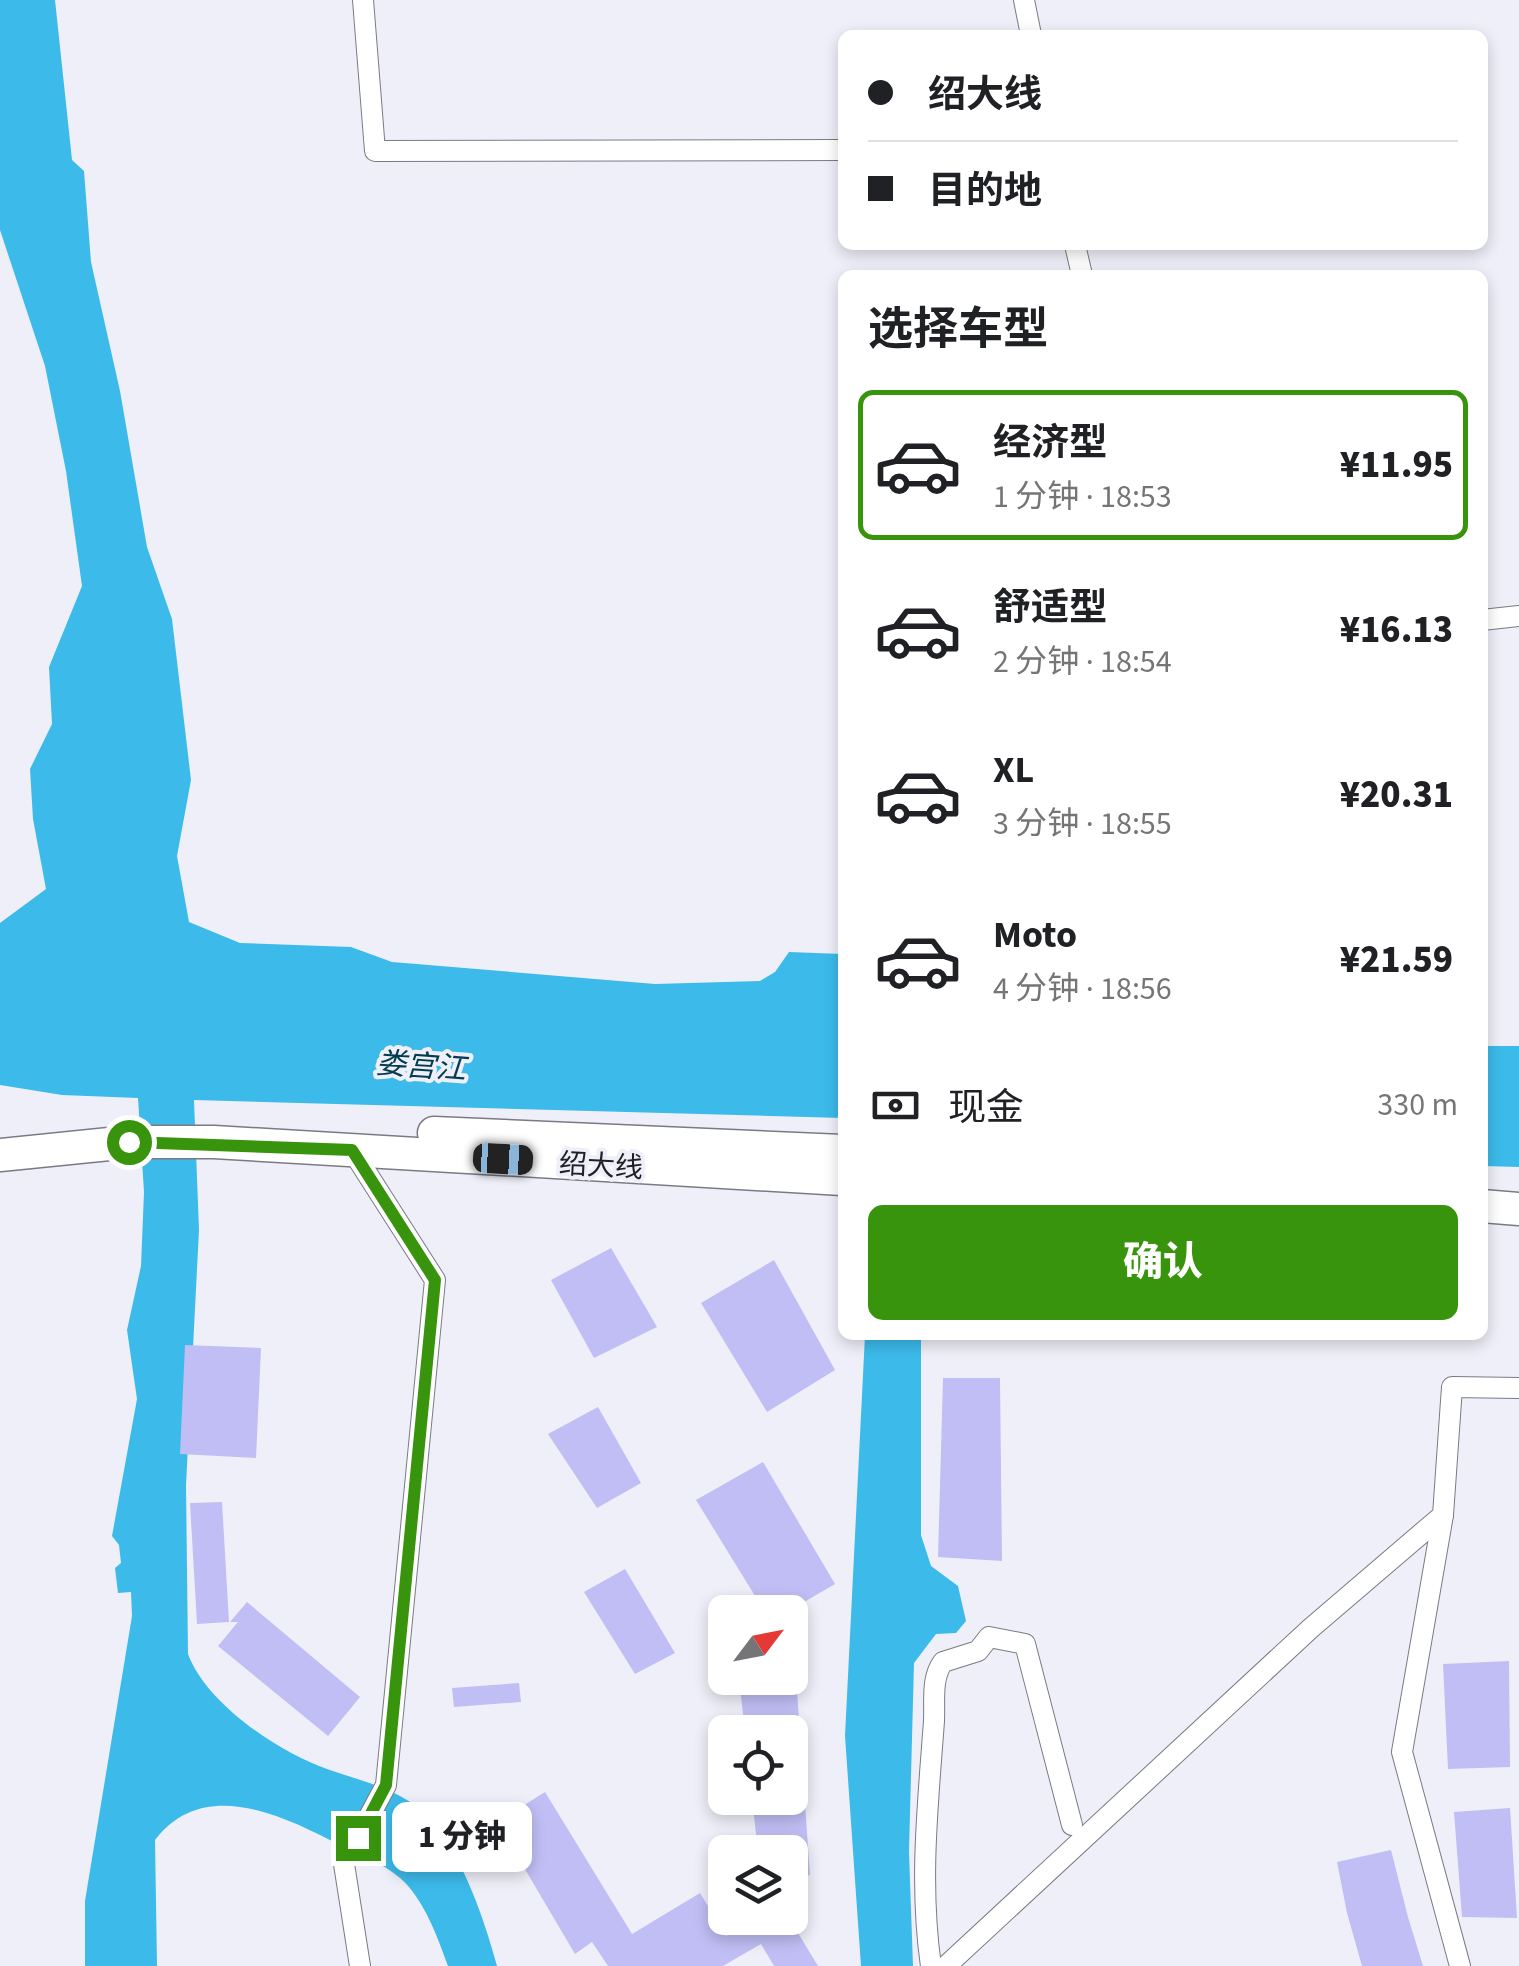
<!DOCTYPE html>
<html lang="zh">
<meta charset="utf-8">
<style>
body{margin:0;font-family:"Source Sans 3","Noto Sans SC",sans-serif;background:#f6f6f6;color:#202124;height:100vh;display:flex;flex-direction:column;font-size:38px;white-space:nowrap}
*{box-sizing:border-box;margin:0}
p{font-size:32px;color:#757577}
.icon{flex:none;width:55px;height:55px;fill:none;stroke:currentColor;stroke-width:2;stroke-linecap:round;stroke-linejoin:round}
.map{position:relative;flex:1;overflow:hidden}
.sheet{position:absolute;left:838px;top:270px;width:650px;height:1070px;display:flex;flex-direction:column;background:#fff;border-radius:15px;box-shadow:0 5px 15px #0003}
.sheet>*{flex:none}
.banner{position:absolute;left:838px;top:30px;width:650px;height:220px;border-radius:15px;box-shadow:0 5px 15px #0003;display:grid;align-content:center;height:220px;padding:0 30px;background:#fff}
.needle{width:65px;rotate:58deg}
.fabs{position:absolute;left:708px;top:1595px;display:grid;gap:20px}
.fabs a{display:grid;place-items:center;width:100px;height:100px;border-radius:15px;background:#fff;box-shadow:0 5px 15px #0003;font-size:50px}
.end{position:absolute;width:45px;height:45px;margin:-22px;border:12px solid #39940d;background:#fff;box-shadow:0 0 0 5px #fff}
.from{border-radius:50%}
.bubble{position:absolute;height:70px;border-radius:15px;background:#fff;box-shadow:0 5px 15px #0003;font-size:32px;font-weight:800;line-height:70px;text-align:center}
.car{position:absolute;width:30px;height:60px;margin:-30px -15px;border-radius:12px;box-shadow:0 0 8px 2px #0007;background:linear-gradient(#222 24%,#8ab4d8 0 40%,#222 0 76%,#8ab4d8 0 86%,#222 0)}
.banner b{display:flex;align-items:center;gap:35px;height:95px;font-size:38px}
.banner b+b{border-top:2px solid #e0e0e0}
.banner i{width:25px;height:25px;background:#202124}
ul{padding:0;list-style:none}
li{display:flex;align-items:center;gap:30px;height:150px;margin:0 20px 15px;padding:0 10px;border:5px solid transparent;border-radius:15px}
li div{flex:1}
li b{display:block;font-size:38px}
li em{font-style:normal;font-weight:800}
li.current{border-color:#39940d}
li>.icon{width:90px;height:90px;stroke-width:1.5}
h2{padding:0 30px;font-size:45px;line-height:120px}
.pay{display:flex;align-items:center;gap:25px;height:110px;padding:0 30px;font-size:38px}
.pay p{margin-inline-start:auto}
.primary-button{display:flex;gap:20px;margin-top:auto;padding:20px 30px}
.primary-button a{flex:1;height:115px;border-radius:15px;background:#39940d;color:#fff;font-size:40px;font-weight:800;line-height:115px;text-align:center}
.map>svg:first-child{display:block}
.water{fill:#3cbaea}
.building{fill:#c0bef4}
.lines{fill:none;stroke-linecap:round;stroke-linejoin:round}
.minor-casing{stroke:#7a7a84;stroke-width:22}
.primary-casing{stroke:#7a7a84;stroke-width:35}
.minor{stroke:#fff;stroke-width:20}
.primary{stroke:#fff;stroke-width:32}
.route{stroke:#39940d;stroke-width:12}
.labels{text-anchor:middle;stroke-width:8;stroke-linejoin:round;paint-order:stroke}
.street-label{font-size:28px;fill:#202024;stroke:#efeff9}
.water-label{font-size:30px;font-style:italic;fill:#043c4f;stroke:#efeff9}
</style>
<div class="map">
<svg width="1519" height="1966" viewBox="0 0 1519 1966">
<rect width="100%" height="100%" fill="#efeff9"/>
<g class="water">
<path d="M0,0H55L72,160L84,171L91,262L120,391L147,547L172,619L191,780L177,856L189,922L240,943L351,947L392,962L655,984L760,981L775,972L789,952L842,954V1118L194,1100L199,1230L186,1485L188,1654C206,1703 278,1752 327,1769C361,1781 405,1790 430,1819C463,1857 484,1918 497,1966H448C437,1936 424,1899 400,1878C383,1863 358,1854 338,1844C283,1816 204,1776 155,1840L157,1966H85V1901L132,1616L131,1592L118,1593L115,1568L121,1563L119,1545L112,1536L137,1399L127,1330L141,1266L144,1192L138,1098L62,1095L0,1085V923L46,889L33,819L30,769L52,724L49,667L82,586L66,471L45,366L0,230Z"/>
<path d="M1483,1046H1519V1167L1483,1166Z"/>
<path d="M865,1335H921V1535L931,1566L958,1586L966,1621L956,1633L936,1634L914,1663L909,1852L913,1966H861L845,1736Z"/>
</g>
<g class="building">
<path d="M611,1248L657,1327L594,1358L551,1280Z"/>
<path d="M774,1260L835,1370L767,1412L701,1303Z"/>
<path d="M185,1345L261,1348L256,1458L180,1454Z"/>
<path d="M943,1378H1000L1002,1561L938,1557Z"/>
<path d="M598,1407L641,1483L597,1508L548,1434Z"/>
<path d="M763,1462L835,1584L787,1612H765L696,1500Z"/>
<path d="M222,1502L229,1622L197,1624L190,1503Z"/>
<path d="M625,1569L675,1653L635,1674L584,1592Z"/>
<path d="M247,1602L360,1697L328,1736L218,1646L238,1622H230Z"/>
<path d="M1509,1661L1510,1767L1448,1769L1443,1664Z"/>
<path d="M796,1678L800,1732H745L740,1687Z"/>
<path d="M519,1683L521,1702L454,1707L452,1688Z"/>
<path d="M802,1761L810,1875L790,1877V1852H758L752,1798H790V1762Z"/>
<path d="M545,1792L632,1934L700,1893L726,1936L758,1918H789L818,1966H774L761,1944L723,1966H608L592,1942L575,1954L497,1822Z"/>
<path d="M1510,1808L1517,1918L1462,1917L1454,1812Z"/>
<path d="M1391,1850L1408,1917L1423,1966H1362L1347,1913L1337,1862Z"/>
</g>
<g class="lines">
<g class="minor-casing">
<g id="minor">
<path d="M363,0L375,151L842,150"/>
<path d="M1024,0L1031,35"/>
<path d="M1075,245L1082,275"/>
<path d="M1482,620L1519,616"/>
<path d="M352,1150L435,1280L386,1785L344,1864L360,1966"/>
<path d="M1443,1515L1402,1752L1460,1966"/>
<path d="M931,1966C919,1884 928,1803 934,1721C935,1701 931,1678 943,1662L978,1651L989,1637L1025,1644L1072,1825"/>
<path d="M946,1966L1311,1628L1443,1515L1452,1387L1519,1388"/>
</g>
</g>
<g class="primary-casing">
<g id="primary">
<path d="M434,1133L842,1151"/>
<path d="M0,1155L129,1142H214L842,1179"/>
<path d="M1482,1206L1519,1209"/>
</g>
</g>
<use href="#minor" class="minor"/>
<use href="#primary" class="primary"/>
</g>
<g class="lines">
<path class="route" d="M129,1142L352,1150L435,1280L386,1785L358,1838"/>
</g>
<g class="labels">
<g class="street-label">
<text transform="translate(601 1165) rotate(3)" y="10">绍大线</text>
</g>
<g class="water-label">
<text transform="translate(421 1066) rotate(4)" y="10">娄宫江</text>
</g>
</g>
</svg>
<div class="fabs">
<a><svg class="needle" viewBox="-14 -14 28 28"><path d="M0-13l5 13h-10z" fill="#e53935"/><path d="M0 13l5-13h-10z" fill="#757577"/></svg></a>
<a><svg class="icon" aria-label="locate" viewBox="0 0 24 24"><circle cx="12" cy="12" r="6"/><path d="M12 2v4M12 18v4M2 12h4M18 12h4"/></svg></a>
<a><svg class="icon" aria-label="layers" viewBox="0 0 24 24"><path d="M12 4l9 5-9 5-9-5zM3 14l9 5 9-5"/></svg></a>
</div>
<i class="end from" style="left:129px;top:1142px"></i>
<i class="end" style="left:358px;top:1838px"></i>
<div class="bubble" style="left:392px;top:1802px;width:140px">1 分钟</div>
<i class="car" style="left:503px;top:1159px;rotate:93deg"></i>
<div class="banner">
<b><i class="from"></i>绍大线</b>
<b><i></i>目的地</b>
</div>
<section class="sheet">
<h2>选择车型</h2>
<ul>
<li class="current"><svg class="icon" aria-label="car" viewBox="0 0 24 24"><path d="M5 17H2v-5l4-1 3-4h7l3 4 3 1v5h-3M9 17h6M6 11h13"/><circle cx="7" cy="17" r="2"/><circle cx="17" cy="17" r="2"/></svg><div><b>经济型</b><p>1 分钟 · 18:53</p></div><em>¥11.95</em></li>
<li><svg class="icon" aria-label="car" viewBox="0 0 24 24"><path d="M5 17H2v-5l4-1 3-4h7l3 4 3 1v5h-3M9 17h6M6 11h13"/><circle cx="7" cy="17" r="2"/><circle cx="17" cy="17" r="2"/></svg><div><b>舒适型</b><p>2 分钟 · 18:54</p></div><em>¥16.13</em></li>
<li><svg class="icon" aria-label="car" viewBox="0 0 24 24"><path d="M5 17H2v-5l4-1 3-4h7l3 4 3 1v5h-3M9 17h6M6 11h13"/><circle cx="7" cy="17" r="2"/><circle cx="17" cy="17" r="2"/></svg><div><b>XL</b><p>3 分钟 · 18:55</p></div><em>¥20.31</em></li>
<li><svg class="icon" aria-label="car" viewBox="0 0 24 24"><path d="M5 17H2v-5l4-1 3-4h7l3 4 3 1v5h-3M9 17h6M6 11h13"/><circle cx="7" cy="17" r="2"/><circle cx="17" cy="17" r="2"/></svg><div><b>Moto</b><p>4 分钟 · 18:56</p></div><em>¥21.59</em></li>
</ul>
<div class="pay"><svg class="icon" aria-label="cash" viewBox="0 0 24 24"><path d="M3 7h18v10H3z"/><circle cx="12" cy="12" r="2"/></svg>现金<p>330 m</p></div>
<div class="primary-button"><a>确认</a></div>
</section>
</div>
